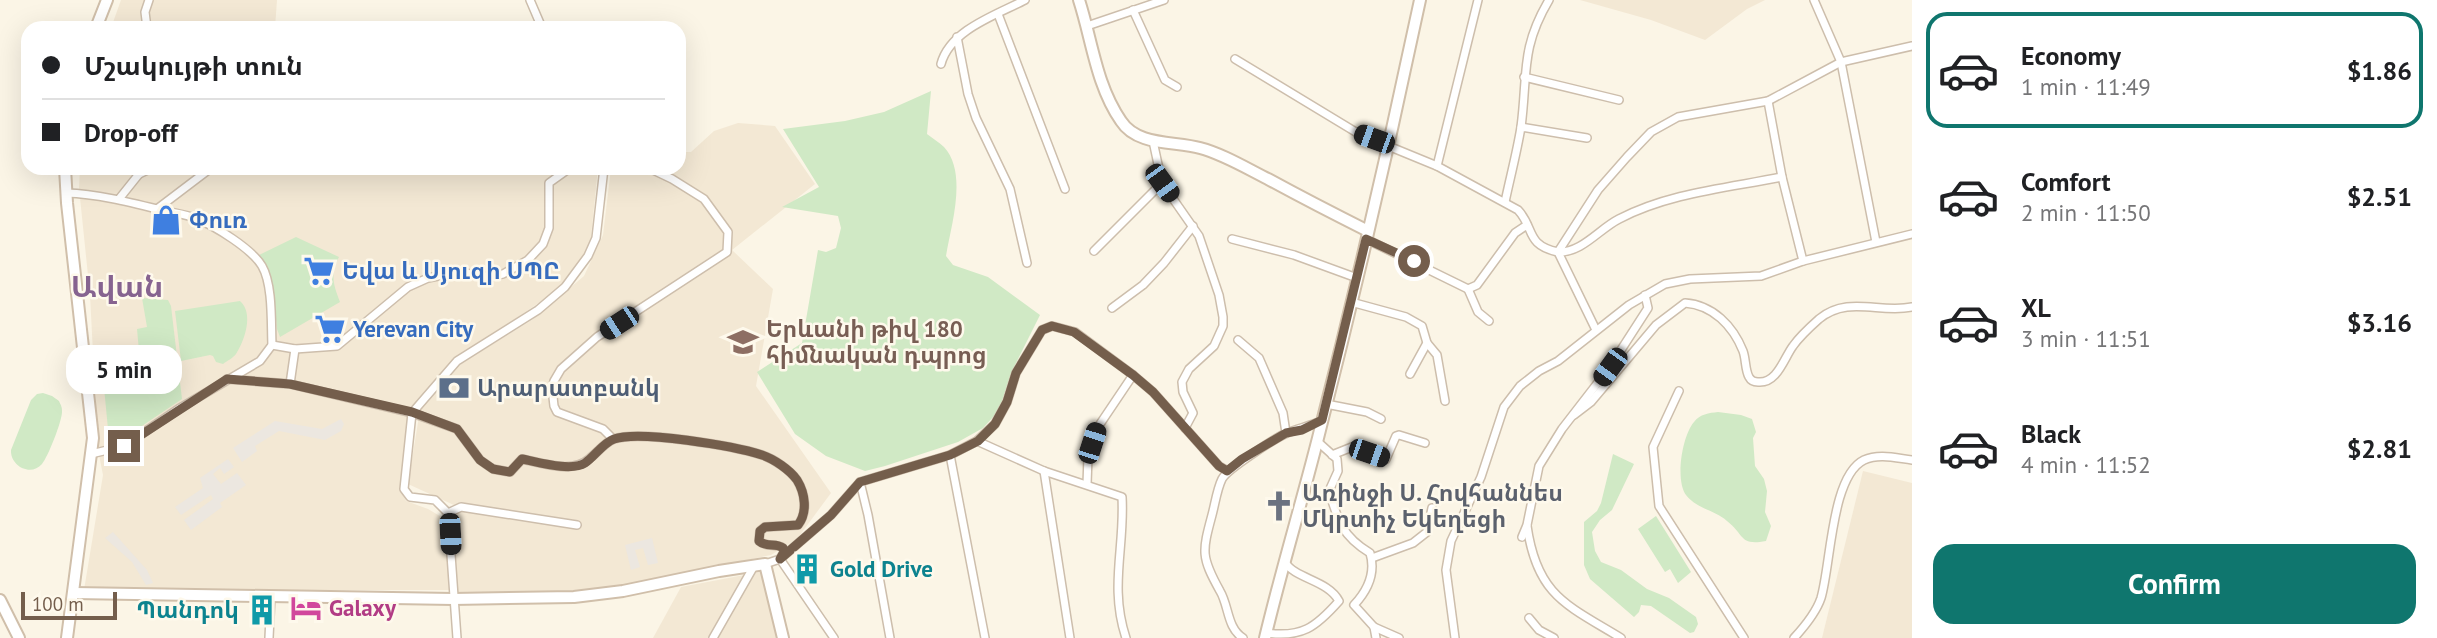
<!DOCTYPE html>
<meta charset="utf-8">
<style>
body{margin:0;font-family:"PT Sans","Noto Sans Armenian",sans-serif;background:#f2f2f2;color:#202124;height:100vh;display:flex;flex-direction:column;font-size:26px;white-space:nowrap}
*{box-sizing:border-box;margin:0}
p{font-size:23px;color:#757577}
.icon{flex:none;width:38px;height:38px;fill:none;stroke:currentColor;stroke-width:2;stroke-linecap:round;stroke-linejoin:round}
.map{position:relative;flex:1;overflow:hidden}
.panel{display:flex;flex-direction:column;background:#fff;width:525px}
.panel>*{flex:none}
.hud{position:absolute;left:21px;top:21px;width:665px;height:154px;border-radius:21px;box-shadow:0 7px 28px #0002;display:grid;align-content:center;height:154px;padding:0 21px;background:#fff}
.scale{position:absolute;left:21px;bottom:18px;width:96px;box-sizing:border-box;padding-left:7px;border:4px solid #745e4c;border-top:0;font-size:19px;line-height:24px;white-space:nowrap;color:#745e4c;-webkit-text-stroke:5px #fef9ec;paint-order:stroke}
.end{position:absolute;width:32px;height:32px;margin:-16px;border:9px solid #745e4c;background:#fff;box-shadow:0 0 0 4px #fff}
.from{border-radius:50%}
.bubble{position:absolute;height:49px;border-radius:21px;background:#fff;box-shadow:0 7px 28px #0002;font-size:23px;font-weight:800;line-height:49px;text-align:center}
.car{position:absolute;width:21px;height:42px;margin:-21px -10px;border-radius:9px;box-shadow:0 0 5px 2px #0007;background:linear-gradient(#222 24%,#8ab4d8 0 40%,#222 0 76%,#8ab4d8 0 86%,#222 0)}
.hud b{display:flex;align-items:center;gap:24px;height:66px;font-size:26px}
.hud b+b{border-top:2px solid #e0e0e0}
.hud i{width:18px;height:18px;background:#202124}
ul{padding:12px 0 0;list-style:none}
li{display:flex;align-items:center;gap:21px;height:116px;margin:0 14px 10px;padding:0 7px;border:4px solid transparent;border-radius:21px}
li div{flex:1}
li b{display:block;font-size:26px}
li em{font-style:normal;font-weight:800}
li.active{border-color:#0f766e}
li>.icon{width:63px;height:63px;stroke-width:1.5}
.cta{display:flex;gap:14px;margin-top:auto;padding:14px 21px}
.cta a{flex:1;height:80px;border-radius:21px;background:#0f766e;color:#fff;font-size:28px;font-weight:800;line-height:80px;text-align:center}
main{display:flex;flex:1;min-height:0}
.map>svg:first-child{display:block}
.residential{fill:#f3e8d4}
.industrial{fill:#ece7e0}
.green{fill:#d0e9c5}
.lines{fill:none;stroke-linecap:round;stroke-linejoin:round}
.street-casing{stroke:#cdbeac;stroke-width:10}
.secondary-casing{stroke:#d0bfaa;stroke-width:14}
.street{stroke:#fff;stroke-width:7}
.secondary{stroke:#fff;stroke-width:10}
.route{stroke:#745e4c;stroke-width:9}
.labels{text-anchor:middle;stroke-width:5;stroke-linejoin:round;paint-order:stroke}
.shop-label{font-size:23px;font-weight:bold;fill:#366cbe;stroke:#fef9ec;text-anchor:start}
.education-label{font-size:23px;font-weight:bold;fill:#785e54;stroke:#fef9ec;text-anchor:start}
.service-label{font-size:23px;font-weight:bold;fill:#4e5e75;stroke:#fef9ec;text-anchor:start}
.worship-label{font-size:23px;font-weight:bold;fill:#5b616d;stroke:#fef9ec;text-anchor:start}
.culture-label{font-size:23px;font-weight:bold;fill:#0d838f;stroke:#fef9ec;text-anchor:start}
.hotel-label{font-size:23px;font-weight:bold;fill:#b23c85;stroke:#fef9ec;text-anchor:start}
.district-label{font-size:30px;font-weight:bold;fill:#866390;stroke:#fef9ec}
</style>
<main>
<div class="map">
<svg width="1912" height="638" viewBox="0 0 1912 638">
<rect width="100%" height="100%" fill="#fbf5e6"/>
<g class="residential">
<path d="M121,0H277L275,28H111Z"/>
<path d="M1580,0H1765L1747,9L1705,40L1651,20Z"/>
<path d="M738,123L775,126L815,184L732,250L773,289L756,386L831,493L797,539L771,555L591,592H456V506L408,484L420,410L462,363L532,320L584,276L603,235L611,168L642,171L644,168H679V152H691L714,131Z"/>
<path d="M80,168H598L590,246L571,273L556,291L452,362L408,415L400,490L406,501L428,509L445,519L450,590H84L103,475L98,450L90,295L79,188Z"/>
<path d="M1863,471L1912,483V638H1822Z"/>
<path d="M765,571L780,638H653L681,587Z"/>
</g>
<g class="industrial">
<path d="M341,419L344,424L341,431L325,440L279,431L255,446L257,451L242,462L233,448L275,421L322,429Z"/>
<path d="M228,459L234,467L224,474L220,468L213,474L221,484L237,473L246,485L220,503L222,507L191,530L184,520L213,499L211,495L181,515L175,507L203,488L200,478Z"/>
<path d="M113,532L147,570L153,583L146,585L132,562L105,538Z"/>
<path d="M652,538L658,563L648,565L643,548L635,550L640,567L631,570L625,545Z"/>
</g>
<g class="green">
<path d="M931,91L927,134C932,138 939,142 944,147C968,173 951,225 946,256L953,265L988,277L1040,315L1011,373L1002,401L994,416L983,428L958,442L885,466L865,471L826,456L795,434L757,372L802,343L818,250L826,252L836,248L841,228L838,216L782,207L819,187L783,129L845,121L884,112Z"/>
<path d="M296,237L339,257C330,274 333,284 340,302L280,337L277,329L273,288L259,255Z"/>
<path d="M142,298L168,300L171,306L182,399L130,434L118,440L112,438L113,431L108,429L103,377L141,373L137,329L147,327Z"/>
<path d="M240,301C254,313 245,340 236,354C233,358 227,361 223,364L216,362L213,356L210,355L181,361L175,311Z"/>
<path d="M43,393L52,396L59,401C61,406 62,406 62,412C62,421 48,457 42,464C31,477 10,466 11,450L31,400L37,394Z"/>
<path d="M1718,412L1741,415L1752,419L1756,432L1753,438L1755,466L1764,479L1767,491L1765,512L1771,526L1766,541C1739,546 1745,535 1727,521C1715,510 1697,509 1686,495C1675,480 1682,436 1694,422C1700,414 1709,413 1718,412Z"/>
<path d="M1613,454L1634,464L1612,510L1600,520L1592,532L1595,551L1601,562L1621,570L1647,589L1669,598L1696,617L1698,624L1694,632L1690,633L1651,606L1641,605L1639,612L1634,617L1590,579L1584,565V522L1597,511L1601,503Z"/>
<path d="M1656,516L1691,572L1678,583L1670,569L1665,572L1638,529Z"/>
</g>
<g class="lines">
<g class="street-casing">
<g id="street">
<path d="M530,0L542,28"/>
<path d="M1814,0L1841,62L1876,242"/>
<path d="M1133,10L1165,80L1177,87"/>
<path d="M998,14L1065,189"/>
<path d="M1087,26L1164,0"/>
<path d="M147,28L145,12L149,0"/>
<path d="M957,37L968,94L976,118L1010,189L1027,263"/>
<path d="M1235,59L1359,134L1437,166L1518,210C1535,228 1525,245 1558,252L1598,190L1627,157L1651,132L1678,117L1768,101L1841,62L1912,46"/>
<path d="M941,64C950,30 996,15 1025,0"/>
<path d="M1524,77L1619,100"/>
<path d="M1768,101L1782,177L1803,261"/>
<path d="M1521,127L1587,138"/>
<path d="M1153,141L1162,183L1199,236L1219,295L1223,317V326L1214,346L1189,369L1182,382L1183,392L1193,413L1185,428"/>
<path d="M1437,166L1478,0"/>
<path d="M139,174L152,168"/>
<path d="M66,193C98,194 129,202 161,210C173,213 186,214 197,219C215,226 252,249 262,266C273,285 271,323 272,345L260,361L180,408L124,446L91,454"/>
<path d="M119,199L139,174L136,168"/>
<path d="M1505,202C1510,178 1517,152 1521,127C1528,74 1520,49 1549,0"/>
<path d="M157,209L211,168"/>
<path d="M1232,239L1294,255L1357,278"/>
<path d="M1366,239L1468,289L1477,285L1515,233L1527,225"/>
<path d="M1094,251L1162,183"/>
<path d="M1558,252C1582,253 1599,229 1619,219C1669,193 1727,188 1782,177"/>
<path d="M1558,252L1596,330"/>
<path d="M1468,289L1478,312L1489,321"/>
<path d="M1351,302L1406,317L1422,326L1427,343L1437,355L1445,401"/>
<path d="M1112,308L1143,285L1164,263L1193,226"/>
<path d="M1238,340L1259,358L1283,413L1286,433"/>
<path d="M272,345L295,349L337,346L408,287L428,278L458,272L490,277L503,274L528,260L543,244L549,228V183L570,168"/>
<path d="M1410,374L1427,343"/>
<path d="M227,379L290,384L412,413L457,429L480,460L493,469L510,472L522,459C542,463 572,474 589,459C596,454 605,442 614,439C640,430 734,446 762,455C774,459 790,470 797,480C805,493 808,512 798,525L765,527L760,531L759,541C767,548 776,543 783,548L784,552L780,559L834,638"/>
<path d="M290,384L295,349"/>
<path d="M1679,391L1653,447L1659,506L1744,638"/>
<path d="M1326,404L1367,412L1381,419"/>
<path d="M412,413L457,361L538,310L565,287L588,256L596,238L604,168"/>
<path d="M412,413L404,489L410,497L435,500L448,513L457,638"/>
<path d="M1574,415L1591,402L1656,325L1685,303C1713,305 1733,326 1743,351C1746,359 1745,370 1749,377C1751,381 1755,382 1758,382C1777,384 1784,358 1793,346C1800,336 1810,327 1819,319C1848,295 1880,314 1912,307"/>
<path d="M613,439L603,429L557,412L554,406L552,388L554,381L561,369L597,337L727,252L728,232L704,199L672,179L649,168"/>
<path d="M977,441L1044,471L1122,497C1125,547 1109,587 1126,638"/>
<path d="M1317,441L1337,459L1338,471L1329,491C1338,521 1342,536 1370,553C1376,573 1368,590 1354,605L1374,627L1376,638"/>
<path d="M950,455L985,638"/>
<path d="M1332,455L1352,447L1386,459L1396,436L1399,435L1425,443"/>
<path d="M1044,471L1070,638"/>
<path d="M860,482L868,515L890,638"/>
<path d="M1087,484L1088,457L1096,430L1133,375"/>
<path d="M448,513L461,507L577,525"/>
<path d="M1527,526C1537,596 1567,605 1621,638"/>
<path d="M1522,537L1527,525L1539,466L1562,429L1610,367L1648,308L1645,295"/>
<path d="M1372,558L1413,543L1427,532L1432,508"/>
<path d="M765,564L780,559L831,515L860,482L950,455L977,441L995,424L1007,402L1016,373L1042,330L1052,326L1075,332L1133,375L1153,392L1219,466L1228,471"/>
<path d="M1529,618L1539,630L1554,638"/>
<path d="M1374,627L1399,638"/>
<path d="M1266,633C1302,638 1316,627 1339,601C1328,580 1295,579 1285,562"/>
<path d="M269,638L271,596"/>
<path d="M713,638L754,566"/>
<path d="M1243,638C1227,628 1229,606 1220,591C1201,557 1202,552 1212,515C1215,504 1217,489 1222,479C1227,469 1277,437 1287,433C1299,428 1311,426 1323,420"/>
<path d="M1455,638L1446,570L1451,541L1481,477L1504,407L1520,386L1539,371L1558,361L1629,305L1665,284L1690,279L1761,276L1803,261L1912,234"/>
<path d="M1794,638C1805,626 1816,613 1821,598C1831,565 1831,476 1864,460C1879,453 1896,458 1912,460"/>
</g>
</g>
<g class="secondary-casing">
<g id="secondary">
<path d="M1079,0C1092,40 1096,85 1121,121C1137,146 1174,141 1200,148C1223,154 1246,168 1268,179C1301,197 1334,214 1368,231"/>
<path d="M96,28L107,0"/>
<path d="M65,168L67,203L93,438L67,638"/>
<path d="M74,593L453,599L574,597L623,591L719,571L765,564L783,638"/>
<path d="M0,600L19,638"/>
<path d="M1265,638C1281,571 1301,505 1318,438C1355,293 1389,147 1420,0"/>
</g>
</g>
<use href="#street" class="street"/>
<use href="#secondary" class="secondary"/>
</g>
<g class="lines">
<path class="route" d="M124,446L227,379L290,384L412,412L457,429L480,460L493,469L510,472L522,459C538,462 571,472 585,463C594,457 603,443 614,439C640,430 734,446 762,455C774,459 790,470 797,480C805,493 808,512 798,525L765,527L760,531L759,541C767,548 776,542 783,548L784,552L780,559L831,515L860,482L950,455L978,441L995,424L1007,402L1016,373L1042,330L1052,326L1074,332L1133,375L1153,392L1219,466L1227,471L1242,459L1286,433L1302,430L1322,420L1366,239L1414,261"/>
</g>
<defs>
<g id="shop-bare" transform="scale(2.415)"><path d="M-5-2.5h2.3a2.7 3.5 0 0 1 5.4 0H5L5.5 6h-11ZM-1.5-2.5h3a1.5 2.3 0 0 0-3 0Z" fill="#3f7fe0" stroke="#fef9ec" stroke-width="2.5" paint-order="stroke"/></g>
<g id="supermarket-bare" transform="scale(2.415)"><path d="M-6-5.5h2.5l.6 2H6L4.5 2H-2.5L-4.4-4H-6ZM-1.5 3.2a1.3 1.3 0 1 0 .1 0ZM3 3.2a1.3 1.3 0 1 0 .1 0Z" fill="#3f7fe0" stroke="#fef9ec" stroke-width="2.5" paint-order="stroke"/></g>
<g id="school-bare" transform="scale(2.415)"><path d="M0-5L7-2L0 1L-7-2ZM-4 1L0 2.5L4 1V4Q0 6-4 4Z" fill="#8d6e63" stroke="#fef9ec" stroke-width="2.5" paint-order="stroke"/></g>
<g id="bank-bare" transform="scale(2.415)"><path d="M-6-4H6V4H-6ZM0-2.3a2.3 2.3 0 1 0 0 4.6a2.3 2.3 0 1 0 0-4.6Z" fill="#5c6f8a" stroke="#fef9ec" stroke-width="2.5" paint-order="stroke"/></g>
<g id="church-bare" transform="scale(2.415)"><path d="M-1.2-6h2.4v3.5h3.3v2.4h-3.3V6h-2.4V-.1h-3.3v-2.4h3.3Z" fill="#6b7280" stroke="#fef9ec" stroke-width="2.5" paint-order="stroke"/></g>
<g id="building-bare" transform="scale(2.415)"><path d="M-4-6H4V6H1V3H-1V6H-4ZM-2.5-4.3h1.7v1.8h-1.7ZM.8-4.3h1.7v1.8H.8ZM-2.5-1h1.7V.8h-1.7ZM.8-1h1.7V.8H.8Z" fill="#0f9aa8" stroke="#fef9ec" stroke-width="2.5" paint-order="stroke"/></g>
<g id="hotel-bare" transform="scale(2.415)"><path d="M-6-4.5h1.5V1H6V5H4.5V3h-9V5H-6ZM-4 0a1.8 1.8 0 1 1 3.6 0ZM.5 0V-2.5h3Q6-2.5 6 0Z" fill="#d1479c" stroke="#fef9ec" stroke-width="2.5" paint-order="stroke"/></g>
</defs>
<g fill-rule="evenodd">
<use href="#shop-bare" x="166" y="220"/>
<use href="#supermarket-bare" x="319" y="271"/>
<use href="#supermarket-bare" x="330" y="329"/>
<use href="#school-bare" x="743" y="342"/>
<use href="#bank-bare" x="454" y="388"/>
<use href="#church-bare" x="1279" y="506"/>
<use href="#building-bare" x="807" y="569"/>
<use href="#hotel-bare" x="306" y="608"/>
<use href="#building-bare" x="262" y="610"/>
</g>
<g class="labels">
<g class="shop-label">
<text x="189" y="228">Փուռ</text>
<text x="342" y="279">Եվա և Սյուզի ՍՊԸ</text>
<text x="353" y="337">Yerevan City</text>
</g>
<g class="education-label">
<text x="766" y="337">Երևանի թիվ 180<tspan x="766" dy="26">հիմնական դպրոց</tspan></text>
</g>
<g class="service-label">
<text x="477" y="396">Արարատբանկ</text>
</g>
<g class="worship-label">
<text x="1302" y="501">Առինջի Ս. Հովհաննես<tspan x="1302" dy="26">Մկրտիչ Եկեղեցի</tspan></text>
</g>
<g class="culture-label">
<text x="830" y="577">Gold Drive</text>
<text x="239" y="618" text-anchor="end">Պանդոկ</text>
</g>
<g class="hotel-label">
<text x="329" y="616">Galaxy</text>
</g>
<g class="district-label">
<text x="117" y="297">Ավան</text>
</g>
</g>
</svg>
<div class="scale">100 m</div>
<i class="end from" style="left:1414px;top:261px"></i>
<i class="end" style="left:124px;top:446px"></i>
<div class="bubble" style="left:66px;top:345px;width:116px">5 min</div>
<i class="car" style="left:1374px;top:139px;rotate:290deg"></i>
<i class="car" style="left:1162px;top:183px;rotate:144deg"></i>
<i class="car" style="left:619px;top:323px;rotate:237deg"></i>
<i class="car" style="left:1610px;top:367px;rotate:216deg"></i>
<i class="car" style="left:1092px;top:443px;rotate:18deg"></i>
<i class="car" style="left:1369px;top:453px;rotate:109deg"></i>
<i class="car" style="left:450px;top:534px;rotate:177deg"></i>
<div class="hud">
<b><i class="from"></i>Մշակույթի տուն</b>
<b><i></i>Drop-off</b>
</div>
</div>
<section class="panel">
<ul>
<li class="active"><svg class="icon" aria-label="car" viewBox="0 0 24 24"><path d="M5 17H2v-5l4-1 3-4h7l3 4 3 1v5h-3M9 17h6M6 11h13"/><circle cx="7" cy="17" r="2"/><circle cx="17" cy="17" r="2"/></svg><div><b>Economy</b><p>1 min · 11:49</p></div><em>$1.86</em></li>
<li><svg class="icon" aria-label="car" viewBox="0 0 24 24"><path d="M5 17H2v-5l4-1 3-4h7l3 4 3 1v5h-3M9 17h6M6 11h13"/><circle cx="7" cy="17" r="2"/><circle cx="17" cy="17" r="2"/></svg><div><b>Comfort</b><p>2 min · 11:50</p></div><em>$2.51</em></li>
<li><svg class="icon" aria-label="car" viewBox="0 0 24 24"><path d="M5 17H2v-5l4-1 3-4h7l3 4 3 1v5h-3M9 17h6M6 11h13"/><circle cx="7" cy="17" r="2"/><circle cx="17" cy="17" r="2"/></svg><div><b>XL</b><p>3 min · 11:51</p></div><em>$3.16</em></li>
<li><svg class="icon" aria-label="car" viewBox="0 0 24 24"><path d="M5 17H2v-5l4-1 3-4h7l3 4 3 1v5h-3M9 17h6M6 11h13"/><circle cx="7" cy="17" r="2"/><circle cx="17" cy="17" r="2"/></svg><div><b>Black</b><p>4 min · 11:52</p></div><em>$2.81</em></li>
</ul>
<div class="cta"><a>Confirm</a></div>
</section>
</main>
